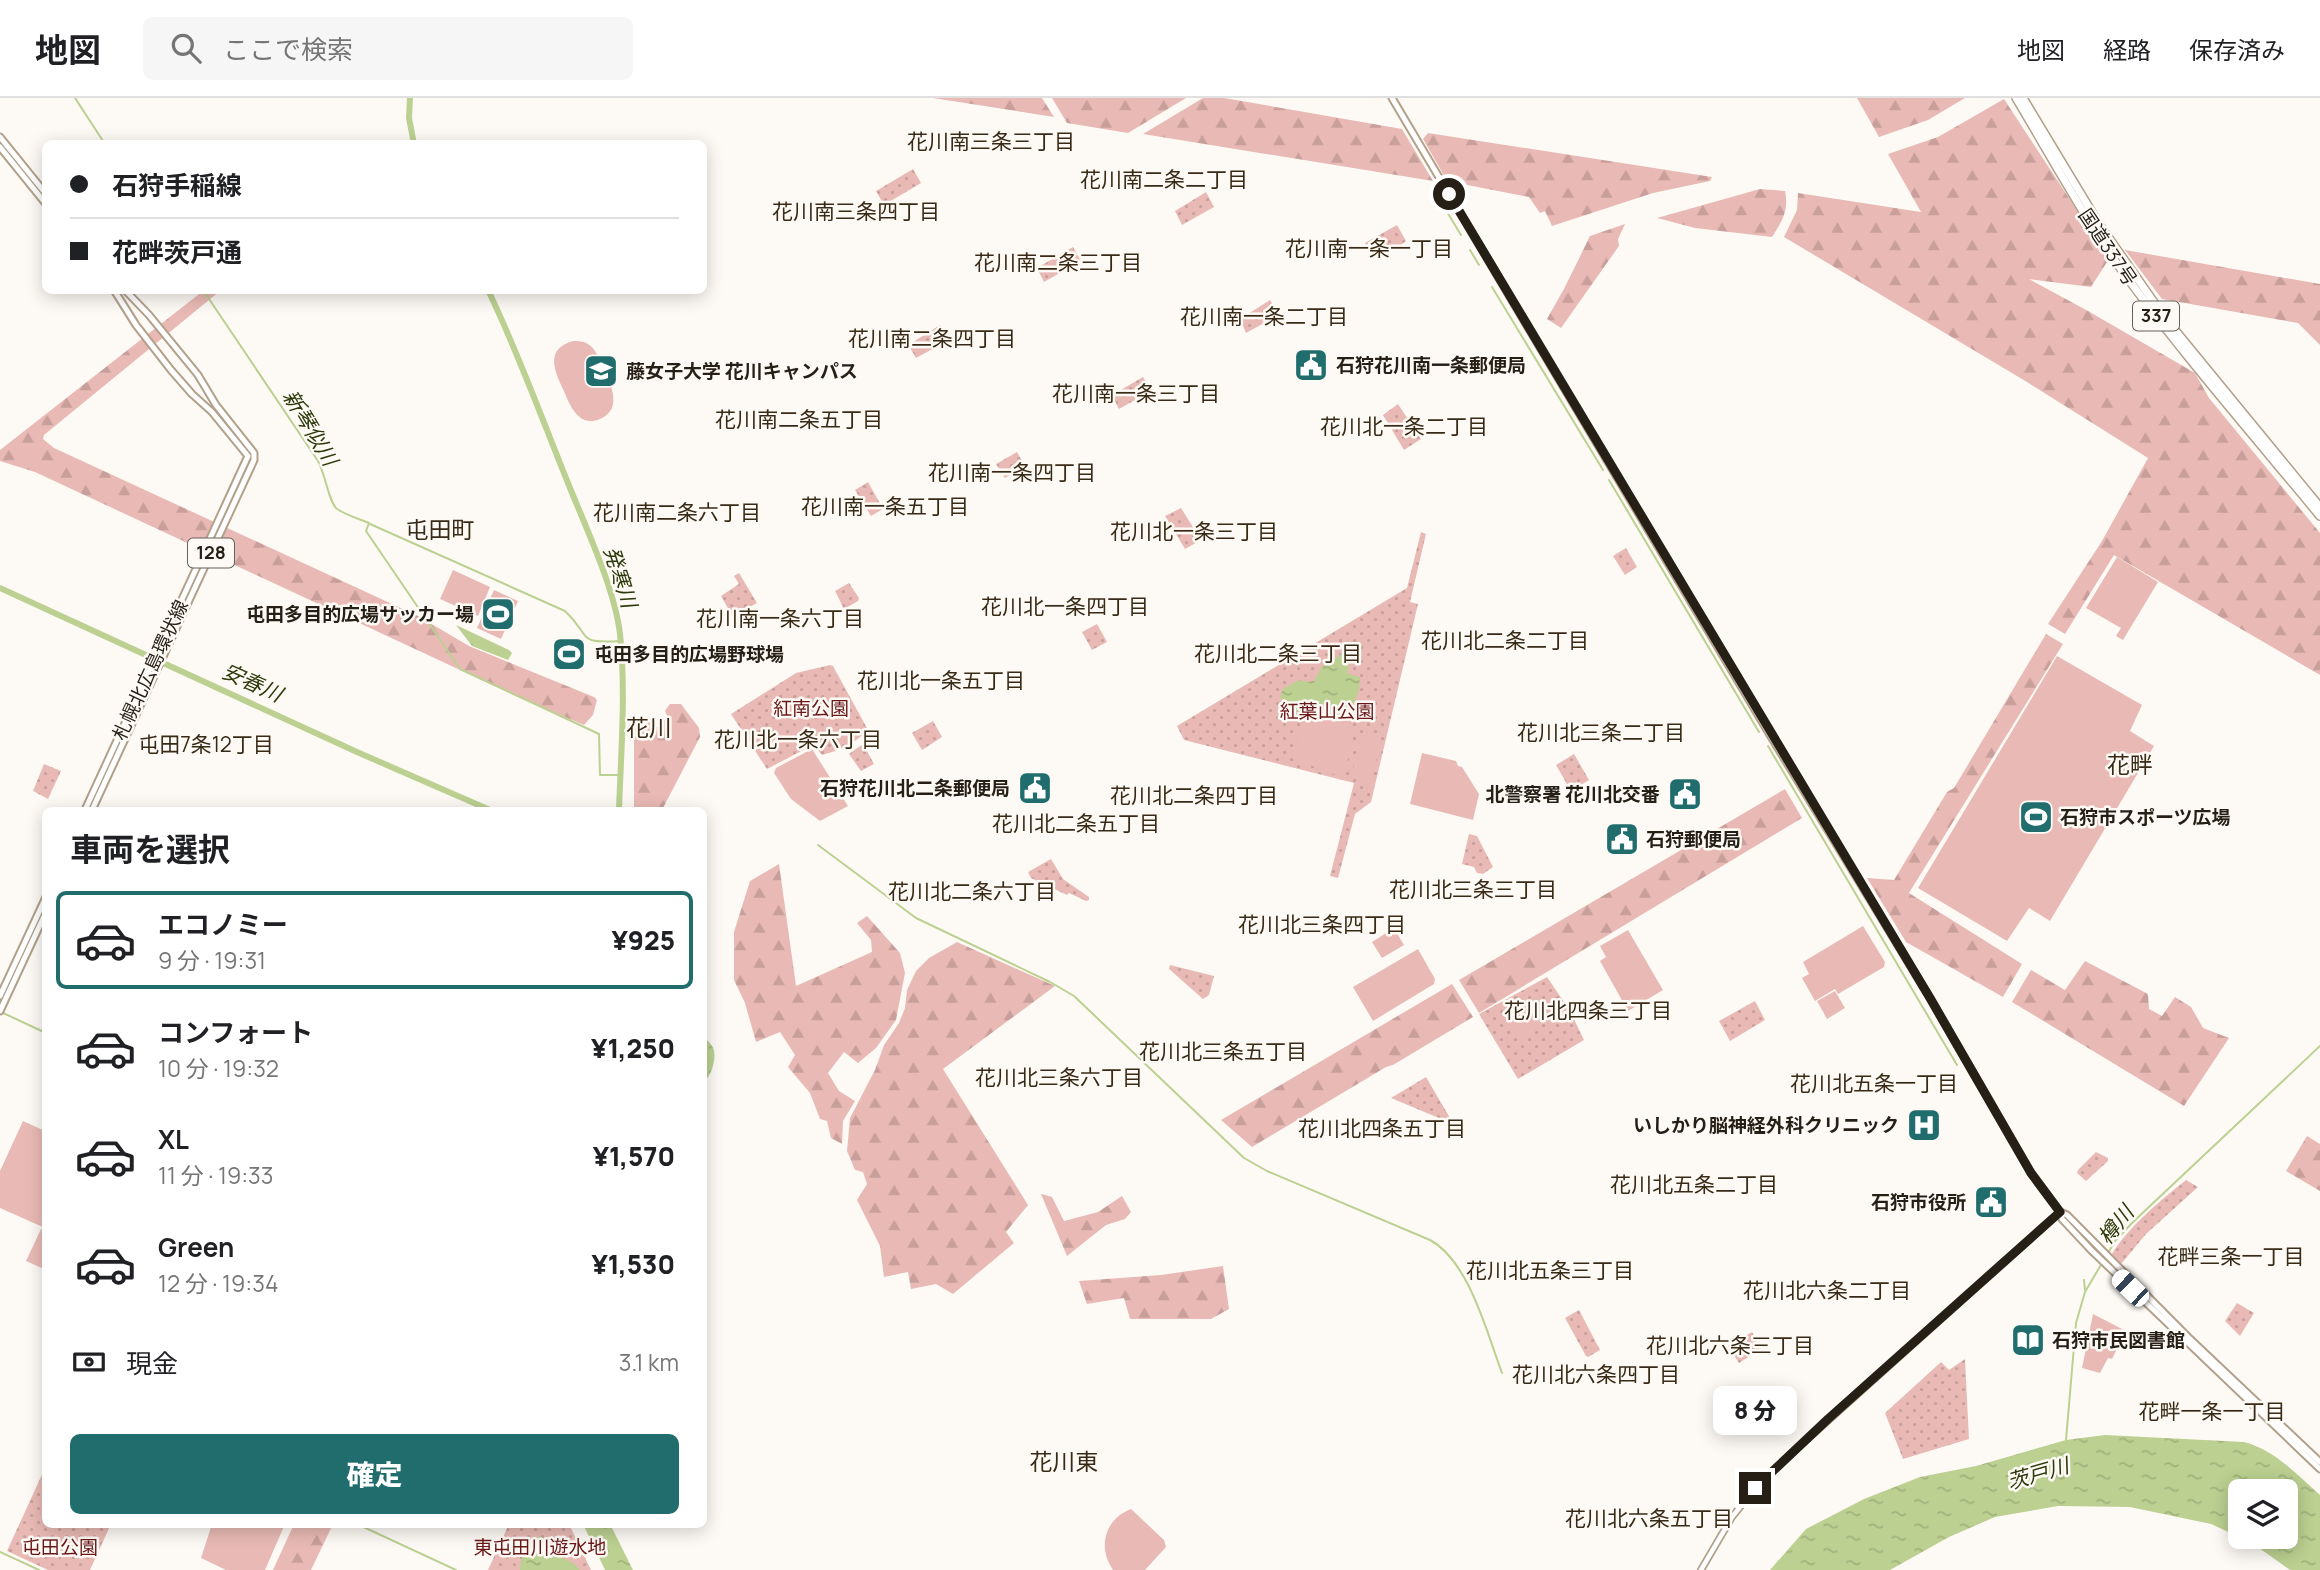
<!DOCTYPE html>
<html lang="ja">
<meta charset="utf-8">
<style>
body{margin:0;font-family:Manrope,"Noto Sans JP",sans-serif;background:#f6f6f6;color:#202124;height:100vh;display:flex;flex-direction:column;font-size:26px;white-space:nowrap}
*{box-sizing:border-box;margin:0}
p{font-size:23px;color:#757577}
.icon{flex:none;width:38px;height:38px;fill:none;stroke:currentColor;stroke-width:2;stroke-linecap:round;stroke-linejoin:round}
.map{position:relative;flex:1;overflow:hidden}
.details{position:absolute;left:42px;top:709px;width:665px;height:721px;display:flex;flex-direction:column;background:#fff;border-radius:10px;box-shadow:0 4px 18px #0003}
.details>*{flex:none}
.banner{position:absolute;left:42px;top:42px;width:665px;height:154px;border-radius:10px;box-shadow:0 4px 18px #0003;display:grid;align-content:center;height:154px;padding:0 28px;background:#fff}
.controls{position:absolute;left:2228px;top:1381px;display:grid;gap:14px}
.controls a{display:grid;place-items:center;width:70px;height:70px;border-radius:10px;background:#fff;box-shadow:0 4px 18px #0003;font-size:35px}
.end{position:absolute;width:32px;height:32px;margin:-16px;border:9px solid #251f16;background:#fff;box-shadow:0 0 0 4px #fff}
.from{border-radius:50%}
.bubble{position:absolute;height:49px;border-radius:10px;background:#fff;box-shadow:0 4px 18px #0003;font-size:23px;font-weight:800;line-height:49px;text-align:center}
.car{position:absolute;width:21px;height:42px;margin:-21px -10px;border-radius:9px;box-shadow:0 0 5px 2px #0007;background:linear-gradient(#fff 24%,#345 0 40%,#fff 0 76%,#345 0 86%,#fff 0)}
.banner b{display:flex;align-items:center;gap:24px;height:66px;font-size:26px}
.banner b+b{border-top:2px solid #e0e0e0}
.banner i{width:18px;height:18px;background:#202124}
ul{padding:0;list-style:none}
li{display:flex;align-items:center;gap:21px;height:98px;margin:0 14px 10px;padding:0 14px;border:4px solid transparent;border-radius:10px}
li div{flex:1}
li b{display:block;font-size:26px}
li em{font-style:normal;font-weight:800}
li.active{border-color:#216d6e}
li>.icon{width:63px;height:63px;stroke-width:1.5}
h2{padding:0 28px;font-size:32px;line-height:84px}
.pay{display:flex;align-items:center;gap:18px;height:77px;padding:0 28px;font-size:26px}
.pay p{margin-inline-start:auto}
.button{display:flex;gap:14px;margin-top:auto;padding:14px 28px}
.button a{flex:1;height:80px;border-radius:10px;background:#216d6e;color:#fff;font-size:28px;font-weight:800;line-height:80px;text-align:center}
header{display:flex;align-items:center;gap:42px;box-sizing:border-box;height:98px;padding:0 35px;background:#fff;border-bottom:2px solid #e0e0e0}
header strong{font-size:33px}
nav{display:flex;gap:38px;margin-inline-start:auto;font-size:24px}
.search{width:490px;height:63px;background:#f6f6f6;display:flex;align-items:center;gap:18px;box-sizing:border-box;padding:0 24px;border-radius:10px;color:#757577;font-size:26px}
.map>svg:first-child{display:block}
.forest{fill:url(#forest-firs)}
.park{fill:url(#park-dots)}
.pitch{fill:#e9bab5}
.water{fill:url(#water-ripples);fill-rule:evenodd}
.lines{fill:none;stroke-linecap:round;stroke-linejoin:round}
.stream{stroke:#bbd091;stroke-width:2}
.river{stroke:#bbd091;stroke-width:6}
.secondary-casing{stroke:#b2a08a;stroke-width:8}
.primary-casing{stroke:#b2a08a;stroke-width:9}
.highway-casing{stroke:#b2a08a;stroke-width:10}
.secondary{stroke:#fff;stroke-width:4.5}
.primary{stroke:#fff;stroke-width:5}
.highway{stroke:#fff;stroke-width:7}
.route{stroke:#251f16;stroke-width:9}
.labels{text-anchor:middle;stroke-width:5;stroke-linejoin:round;paint-order:stroke}
.shield{fill:#fdfaf5;stroke:#666159;stroke-width:2}
.shield-label{font-size:18px;font-weight:bold;fill:#251f16}
.street-label{font-size:19px;fill:#251f16;stroke:#fdfaf5}
.poi-label{font-size:19px;font-weight:bold;fill:#251f16;stroke:#fdfaf5;text-anchor:start}
.park-label{font-size:19px;fill:#6a1718;stroke:#fdfaf5}
.neighbourhood-label{font-size:21px;fill:#382a17;stroke:#fdfaf5}
.water-label{font-size:21px;font-style:italic;fill:#2e3a0b;stroke:#fdfaf5}
.quarter-label{font-size:23px;fill:#382a17;stroke:#fdfaf5}
</style>
<header>
<strong>地図</strong>
<div class="search"><svg class="icon" aria-label="search" viewBox="0 0 24 24"><circle cx="10" cy="10" r="6"/><path d="M15 15l6 6"/></svg>ここで検索</div>
<nav><a>地図</a><a>経路</a><a>保存済み</a></nav>
</header>
<div class="map">
<svg width="2320" height="1472" viewBox="0 0 2320 1472">
<defs>
<pattern id="forest-firs" width="22" height="20" patternUnits="userSpaceOnUse" patternTransform="scale(1.75)"><rect width="22" height="20" fill="#e9bab5"/><path d="M5 1l3.5 6h-7zM16 11l3.5 6h-7z" fill="#c89f9b"/></pattern>
<pattern id="park-dots" width="8" height="8" patternUnits="userSpaceOnUse" patternTransform="scale(1.75)"><rect width="8" height="8" fill="#e9bab5"/><path d="M2 2h.1M6 6h.1" fill="none" stroke="#c89f9b" stroke-width="1.8" stroke-linecap="round"/></pattern>
<pattern id="water-ripples" width="26" height="14" patternUnits="userSpaceOnUse" patternTransform="scale(1.75)"><rect width="26" height="14" fill="#bbd091"/><path d="M2 4q2-2 4 0t4 0M15 11q2-2 4 0t4 0" fill="none" stroke="#a1b27c"/></pattern>
</defs>
<rect width="100%" height="100%" fill="#fdfaf5"/>
<g class="forest">
<path d="M933,0H1042L1054,19Z"/>
<path d="M1052,0H1186L1128,35L1067,25Z"/>
<path d="M1203,0H1224L1402,31L1433,83L1143,36Z"/>
<path d="M1857,0H1965L1928,22L1879,39Z"/>
<path d="M2004,1L2109,161L2091,189L2029,181L2088,213L2195,275L2209,300L2320,435V577L2114,457L2065,536L2048,526L2102,443L2148,360L2027,284L1784,139L1797,112L1798,95L1921,114L1888,56L1938,39Z"/>
<path d="M1428,35L1712,79L1710,83L1653,95L1552,128L1545,113L1540,115L1529,99L1447,83L1423,41Z"/>
<path d="M1760,91L1785,93C1789,113 1782,123 1772,139L1695,130L1657,120Z"/>
<path d="M1625,126L1618,141L1619,148L1561,230L1547,221L1565,189L1590,138Z"/>
<path d="M2125,152L2320,186V247L2298,225L2162,201Z"/>
<path d="M203,193H220L44,337L43,341L54,350L418,518L469,548L594,599L597,602L593,617L584,627L520,600L35,374L0,363V352Z"/>
<path d="M2046,536L2063,546L1909,795L2022,866L2003,899L1906,844L1867,780L1894,782L1947,694L1954,690Z"/>
<path d="M670,606H681L699,630L700,639L662,712H634V624L650,620L651,629H659L662,624L668,620L665,613Z"/>
<path d="M1785,691L1802,720L1479,915L1459,882Z"/>
<path d="M779,766L796,888L872,854L871,842L857,825L867,818L900,855L905,875L896,922L876,950L858,965L844,954L828,975L839,993L855,1003L843,1023L842,1046L831,1040L827,1023L820,1021L810,995L788,969L795,957L780,934L756,944L745,905L734,882V834L750,783Z"/>
<path d="M957,844L1055,888L943,971L1028,1107L1006,1134L1014,1145L953,1196L936,1186L911,1191L908,1174L884,1179L880,1148L857,1102L867,1086L863,1074L855,1072L847,1053L850,1020L875,972L884,947L899,925L905,910L907,892L916,873L929,860Z"/>
<path d="M2085,863L2148,896L2149,911L2162,918L2175,899L2191,909L2203,930L2229,940L2184,1008L2012,904L2031,872L2065,892Z"/>
<path d="M1452,886L1473,919L1393,967L1386,969L1252,1049L1221,1022Z"/>
<path d="M2307,1038L2320,1046V1093L2286,1073Z"/>
<path d="M1041,1096L1052,1099L1064,1123L1098,1114L1122,1098L1131,1114L1125,1121L1106,1127L1067,1158Z"/>
<path d="M1223,1168L1229,1211L1211,1221H1130L1124,1200L1087,1206L1079,1183L1161,1177Z"/>
<path d="M294,1426H333L311,1472H273Z"/>
</g>
<g class="park">
<path d="M913,71L921,85L884,107L876,93Z"/>
<path d="M1206,94L1214,109L1182,127L1175,113Z"/>
<path d="M1397,127L1406,143L1397,150L1373,161L1365,145Z"/>
<path d="M1073,149L1081,163L1044,184L1037,170Z"/>
<path d="M1270,202L1279,217L1246,235L1240,221Z"/>
<path d="M940,227L947,243L916,260L909,248L910,246Z"/>
<path d="M1143,279L1151,293L1119,311L1112,297Z"/>
<path d="M1398,306L1421,341L1404,352L1383,317Z"/>
<path d="M1017,354L1025,368L1005,380L996,366Z"/>
<path d="M868,384L883,411L871,418L855,392Z"/>
<path d="M1181,410L1201,442L1185,451L1165,418Z"/>
<path d="M1421,434L1426,436L1410,504L1418,506L1371,704L1355,716L1338,780L1330,778L1354,685L1184,642L1177,628L1407,490Z"/>
<path d="M1626,450L1637,469L1625,477L1613,458Z"/>
<path d="M739,475L757,505L733,519L721,498L739,486L734,478Z"/>
<path d="M849,485L859,500L858,503L844,511L835,493Z"/>
<path d="M1097,526L1107,544L1092,552L1082,534Z"/>
<path d="M830,567L833,568L868,632C854,646 841,652 822,657L813,647L767,671L731,616L796,575Z"/>
<path d="M933,623L942,639L922,652L912,635Z"/>
<path d="M863,646L874,666L861,673L849,656Z"/>
<path d="M1574,656L1589,682L1571,693L1556,667Z"/>
<path d="M44,666L61,673L48,701L33,693Z"/>
<path d="M1469,736L1477,738L1493,769L1483,776L1477,775L1474,769L1462,766Z"/>
<path d="M1051,761L1063,781L1089,799V802L1086,803L1069,795L1067,797L1031,780L1028,774Z"/>
<path d="M1170,867L1214,878L1209,897L1203,901L1169,871Z"/>
<path d="M1547,879L1570,913L1584,942L1518,981L1479,916Z"/>
<path d="M1755,903L1765,922L1730,943L1719,923Z"/>
<path d="M1426,979L1450,1020L1446,1023L1391,1000Z"/>
<path d="M2096,1054L2108,1060V1063L2086,1083L2077,1075L2078,1072Z"/>
<path d="M2186,1082L2198,1089L2146,1136L2121,1166L2112,1156C2127,1130 2162,1101 2186,1082Z"/>
<path d="M2237,1205L2254,1215L2240,1238L2225,1223Z"/>
<path d="M1579,1212L1600,1252L1588,1259L1586,1258L1565,1220Z"/>
<path d="M1752,1234L1761,1251L1739,1265L1728,1248Z"/>
<path d="M1965,1261L1969,1341L1903,1361L1885,1315L1941,1264L1949,1272Z"/>
<path d="M45,1370L46,1426H111L90,1472H48L7,1453Z"/>
<path d="M509,1426H569L591,1472H488Z"/>
</g>
<g class="pitch">
<path d="M573,243C579,243 583,243 588,246C596,251 599,261 603,269C610,285 624,311 600,321C578,330 570,307 563,291C554,272 545,251 573,243Z"/>
<path d="M2117,459L2158,484L2123,542L2116,538L2121,530L2086,510Z"/>
<path d="M453,472L490,489L478,518L440,501Z"/>
<path d="M494,492L518,503L501,541L477,530Z"/>
<path d="M2057,558L2142,607L2130,633L2154,648L2050,823L2029,810L2007,843L1918,790Z"/>
<path d="M1330,617L1352,624L1347,671L1336,677L1292,660C1297,637 1302,618 1330,617Z"/>
<path d="M1361,637L1381,642L1371,685L1351,680Z"/>
<path d="M812,651L848,708L820,723L791,701L774,675L776,670Z"/>
<path d="M1422,655L1456,663L1458,668L1462,669L1479,696L1473,722L1410,706Z"/>
<path d="M1863,828L1885,864L1884,869L1838,896L1835,891L1815,903L1802,880L1809,876L1803,864Z"/>
<path d="M1394,830L1404,847L1382,860L1372,844Z"/>
<path d="M1628,832L1663,892L1628,913L1600,863L1606,859L1600,848Z"/>
<path d="M1418,851L1435,881L1434,886L1373,923L1353,889Z"/>
<path d="M1835,893L1845,910L1827,921L1817,903Z"/>
<path d="M1521,906C1534,906 1537,917 1540,928L1519,940L1514,939L1502,918L1512,908Z"/>
<path d="M23,1023L45,1033V1130L0,1110V1073Z"/>
<path d="M41,1131L45,1133L44,1171L26,1163Z"/>
<path d="M2093,1216L2126,1233L2112,1261L2108,1260L2100,1275L2082,1270Z"/>
<path d="M1131,1411L1164,1442L1166,1449L1145,1472H1113C1097,1449 1105,1421 1131,1411Z"/>
<path d="M212,1426H285L265,1472H226L201,1460Z"/>
</g>
<g class="water">
<path d="M456,527L509,552L512,555L508,562L472,548Z"/>
<path d="M1341,556L1349,561L1348,576L1360,579L1359,593L1353,607L1342,613C1337,610 1332,606 1326,606C1305,604 1297,628 1280,599L1283,591L1299,582L1308,584L1314,583L1322,568L1332,564Z"/>
<path d="M704,939C708,943 713,947 714,953C716,963 711,978 704,984Z"/>
<path d="M2105,1337L2244,1344C2275,1352 2296,1376 2320,1397V1472H2290L2252,1445L2211,1426L2130,1409L2058,1408L1995,1419L1949,1439L1890,1472H1770L1806,1431L1864,1401L1920,1379L1976,1368L2066,1342ZM2286,1393V1438H2240V1393Z"/>
<path d="M583,1426H610L633,1472H605Z"/>
<path d="M540,1438C546,1442 546,1446 551,1451C560,1461 572,1461 580,1472H520C521,1457 526,1445 540,1438Z"/>
</g>
<g class="lines">
<g class="stream">
<path d="M75,0L105,46"/>
<path d="M1435,94L1461,137"/>
<path d="M1470,152L1479,167"/>
<path d="M1492,189L1603,372"/>
<path d="M203,192L318,363C325,375 329,405 337,411C346,417 359,421 369,425L366,433L460,571L599,636L600,677H620"/>
<path d="M1609,382L1759,634"/>
<path d="M370,426L565,513C592,538 575,546 620,543"/>
<path d="M1768,648L1957,967"/>
<path d="M818,747L916,820L1050,884L1074,898L1244,1060L1267,1073L1430,1142C1469,1163 1487,1235 1502,1275"/>
<path d="M1,914L46,935"/>
<path d="M2108,1155L2115,1143L2133,1124L2320,948"/>
<path d="M2084,1182L2085,1192"/>
<path d="M2066,1342L2076,1225L2085,1194L2102,1165"/>
<path d="M357,1426L456,1472"/>
<path d="M0,1454L39,1472"/>
</g>
<g class="river">
<path d="M410,0L409,20L414,46"/>
<path d="M488,192C519,256 543,324 570,390C587,432 615,492 620,536C626,594 621,654 619,712"/>
<path d="M0,490L357,654L490,712"/>
</g>
<g class="secondary-casing">
<path id="secondary" d="M1701,1472L1732,1419L1761,1383L2060,1114"/>
</g>
<g class="primary-casing">
<g id="primary">
<path d="M1392,0L1770,637L1930,900L2031,1075L2060,1114L2062,1121L2091,1152L2320,1371"/>
<path d="M0,39L46,96"/>
<path d="M0,49L46,106"/>
<path d="M85,712L248,358L212,314L192,296L171,272L136,227L114,192"/>
<path d="M92,712L254,362V355L216,307L198,277L149,217L125,192"/>
<path d="M0,898L46,799"/>
<path d="M0,913L46,814"/>
<path d="M2060,1114L2067,1117L2188,1239L2320,1364"/>
</g>
</g>
<g class="highway-casing">
<g id="highway">
<path d="M2016,0C2048,53 2078,109 2113,160C2177,250 2250,333 2320,418"/>
<path d="M2023,0L2099,126L2165,220L2320,409"/>
</g>
</g>
<use href="#secondary" class="secondary"/>
<use href="#primary" class="primary"/>
<use href="#highway" class="highway"/>
</g>
<g class="lines">
<path class="route" d="M1449,96L1930,900L2031,1075L2060,1114L1828,1321L1755,1390"/>
</g>
<defs>
<g id="civic-square" transform="scale(1.75)"><rect x="-9" y="-9" width="18" height="18" rx="4" fill="#216d6e" stroke="#fdfaf5"/><path d="M-.6-6.5H3V-4.5H.6V-3L4-1V1h2V6H-6V1h2V-1L-.6-3ZM-1.2 2.5V6h2.4V2.5Z" fill="#fff"/></g>
<g id="university-square" transform="scale(1.75)"><rect x="-9" y="-9" width="18" height="18" rx="4" fill="#216d6e" stroke="#fdfaf5"/><path d="M0-5L7-2L0 1L-7-2ZM-4 1L0 2.5L4 1V4Q0 6-4 4Z" fill="#fff"/></g>
<g id="stadium-square" transform="scale(1.75)"><rect x="-9" y="-9" width="18" height="18" rx="4" fill="#216d6e" stroke="#fdfaf5"/><path d="M0-5a6.5 5 0 1 0 0 10a6.5 5 0 1 0 0-10ZM-3.5-1.8h7v3.6h-7Z" fill="#fff"/></g>
<g id="hospital-square" transform="scale(1.75)"><rect x="-9" y="-9" width="18" height="18" rx="4" fill="#216d6e" stroke="#fdfaf5"/><path d="M-5-5h3v3.5h4V-5h3V5h-3V1.5h-4V5h-3Z" fill="#fff"/></g>
<g id="library-square" transform="scale(1.75)"><rect x="-9" y="-9" width="18" height="18" rx="4" fill="#216d6e" stroke="#fdfaf5"/><path d="M-6-4Q-3-5.5-.7-3.5V5Q-3 3-6 4ZM6-4Q3-5.5 .7-3.5V5Q3 3 6 4Z" fill="#fff"/></g>
</defs>
<g fill-rule="evenodd">
<use href="#civic-square" x="1311" y="267"/>
<use href="#university-square" x="601" y="273"/>
<use href="#stadium-square" x="498" y="516"/>
<use href="#stadium-square" x="569" y="556"/>
<use href="#civic-square" x="1035" y="690"/>
<use href="#civic-square" x="1685" y="696"/>
<use href="#stadium-square" x="2036" y="719"/>
<use href="#civic-square" x="1622" y="741"/>
<use href="#hospital-square" x="1924" y="1027"/>
<use href="#civic-square" x="1991" y="1104"/>
<use href="#library-square" x="2028" y="1242"/>
</g>
<g class="labels">
<g class="shield">
<rect x="2133" y="203.5" width="46" height="29" rx="5"/>
<rect x="188" y="440.5" width="46" height="29" rx="5"/>
</g>
<g class="shield-label">
<text x="2156" y="224">337</text>
<text x="211" y="461">128</text>
</g>
<g class="street-label">
<text transform="translate(2108 149) rotate(56)" y="7">国道337号</text>
<text transform="translate(150 572) rotate(-65)" y="7">札幌北広島環状線</text>
</g>
<g class="poi-label">
<text x="1336" y="274">石狩花川南一条郵便局</text>
<text x="626" y="280">藤女子大学 花川キャンパス</text>
<text x="474" y="523" text-anchor="end">屯田多目的広場サッカー場</text>
<text x="594" y="563">屯田多目的広場野球場</text>
<text x="1010" y="697" text-anchor="end">石狩花川北二条郵便局</text>
<text x="1660" y="703" text-anchor="end">北警察署 花川北交番</text>
<text x="2060" y="726">石狩市スポーツ広場</text>
<text x="1646" y="748">石狩郵便局</text>
<text x="1899" y="1034" text-anchor="end">いしかり脳神経外科クリニック</text>
<text x="1966" y="1111" text-anchor="end">石狩市役所</text>
<text x="2052" y="1249">石狩市民図書館</text>
</g>
<g class="park-label">
<text x="811" y="617">紅南公園</text>
<text x="1327" y="620">紅葉山公園</text>
<text x="60" y="1456">屯田公園</text>
<text x="540" y="1456">東屯田川遊水地</text>
</g>
<g class="neighbourhood-label">
<text x="991" y="51">花川南三条三丁目</text>
<text x="1164" y="89">花川南二条二丁目</text>
<text x="856" y="121">花川南三条四丁目</text>
<text x="1369" y="158">花川南一条一丁目</text>
<text x="1058" y="172">花川南二条三丁目</text>
<text x="1264" y="226">花川南一条二丁目</text>
<text x="932" y="248">花川南二条四丁目</text>
<text x="1136" y="303">花川南一条三丁目</text>
<text x="799" y="329">花川南二条五丁目</text>
<text x="1404" y="336">花川北一条二丁目</text>
<text x="1012" y="382">花川南一条四丁目</text>
<text x="885" y="416">花川南一条五丁目</text>
<text x="677" y="422">花川南二条六丁目</text>
<text x="1194" y="441">花川北一条三丁目</text>
<text x="1065" y="516">花川北一条四丁目</text>
<text x="780" y="528">花川南一条六丁目</text>
<text x="1505" y="550">花川北二条二丁目</text>
<text x="1278" y="563">花川北二条三丁目</text>
<text x="941" y="590">花川北一条五丁目</text>
<text x="1601" y="642">花川北三条二丁目</text>
<text x="798" y="649">花川北一条六丁目</text>
<text x="206" y="654">屯田7条12丁目</text>
<text x="1194" y="705">花川北二条四丁目</text>
<text x="1076" y="733">花川北二条五丁目</text>
<text x="1473" y="799">花川北三条三丁目</text>
<text x="972" y="801">花川北二条六丁目</text>
<text x="1322" y="834">花川北三条四丁目</text>
<text x="1588" y="920">花川北四条三丁目</text>
<text x="1223" y="961">花川北三条五丁目</text>
<text x="1059" y="987">花川北三条六丁目</text>
<text x="1874" y="993">花川北五条一丁目</text>
<text x="1382" y="1038">花川北四条五丁目</text>
<text x="1694" y="1094">花川北五条二丁目</text>
<text x="2231" y="1166">花畔三条一丁目</text>
<text x="1550" y="1180">花川北五条三丁目</text>
<text x="1827" y="1200">花川北六条二丁目</text>
<text x="1730" y="1255">花川北六条三丁目</text>
<text x="1596" y="1284">花川北六条四丁目</text>
<text x="2212" y="1321">花畔一条一丁目</text>
<text x="1649" y="1428">花川北六条五丁目</text>
</g>
<g class="water-label">
<text transform="translate(310 330) rotate(59)" y="7">新琴似川</text>
<text transform="translate(620 479) rotate(72)" y="7">発寒川</text>
<text transform="translate(252 585) rotate(24)" y="7">安春川</text>
<text transform="translate(2116 1127) rotate(-51)" y="7">樽川</text>
<text transform="translate(2038 1376) rotate(-16)" y="7">茨戸川</text>
</g>
<g class="quarter-label">
<text x="440" y="440">屯田町</text>
<text x="649" y="638">花川</text>
<text x="2130" y="675">花畔</text>
<text x="1064" y="1372">花川東</text>
</g>
</g>
</svg>
<div class="controls">
<a><svg class="icon" aria-label="layers" viewBox="0 0 24 24"><path d="M12 4l9 5-9 5-9-5zM3 14l9 5 9-5"/></svg></a>
</div>
<i class="end from" style="left:1449px;top:96px"></i>
<i class="end" style="left:1755px;top:1390px"></i>
<div class="bubble" style="left:1713px;top:1288px;width:84px">8 分</div>
<i class="car" style="left:2130px;top:1190px;rotate:314deg"></i>
<div class="banner">
<b><i class="from"></i>石狩手稲線</b>
<b><i></i>花畔茨戸通</b>
</div>
<section class="details">
<h2>車両を選択</h2>
<ul>
<li class="active"><svg class="icon" aria-label="car" viewBox="0 0 24 24"><path d="M5 17H2v-5l4-1 3-4h7l3 4 3 1v5h-3M9 17h6M6 11h13"/><circle cx="7" cy="17" r="2"/><circle cx="17" cy="17" r="2"/></svg><div><b>エコノミー</b><p>9 分 · 19:31</p></div><em>¥925</em></li>
<li><svg class="icon" aria-label="car" viewBox="0 0 24 24"><path d="M5 17H2v-5l4-1 3-4h7l3 4 3 1v5h-3M9 17h6M6 11h13"/><circle cx="7" cy="17" r="2"/><circle cx="17" cy="17" r="2"/></svg><div><b>コンフォート</b><p>10 分 · 19:32</p></div><em>¥1,250</em></li>
<li><svg class="icon" aria-label="car" viewBox="0 0 24 24"><path d="M5 17H2v-5l4-1 3-4h7l3 4 3 1v5h-3M9 17h6M6 11h13"/><circle cx="7" cy="17" r="2"/><circle cx="17" cy="17" r="2"/></svg><div><b>XL</b><p>11 分 · 19:33</p></div><em>¥1,570</em></li>
<li><svg class="icon" aria-label="car" viewBox="0 0 24 24"><path d="M5 17H2v-5l4-1 3-4h7l3 4 3 1v5h-3M9 17h6M6 11h13"/><circle cx="7" cy="17" r="2"/><circle cx="17" cy="17" r="2"/></svg><div><b>Green</b><p>12 分 · 19:34</p></div><em>¥1,530</em></li>
</ul>
<div class="pay"><svg class="icon" aria-label="cash" viewBox="0 0 24 24"><path d="M3 7h18v10H3z"/><circle cx="12" cy="12" r="2"/></svg>現金<p>3.1 km</p></div>
<div class="button"><a>確定</a></div>
</section>
</div>
